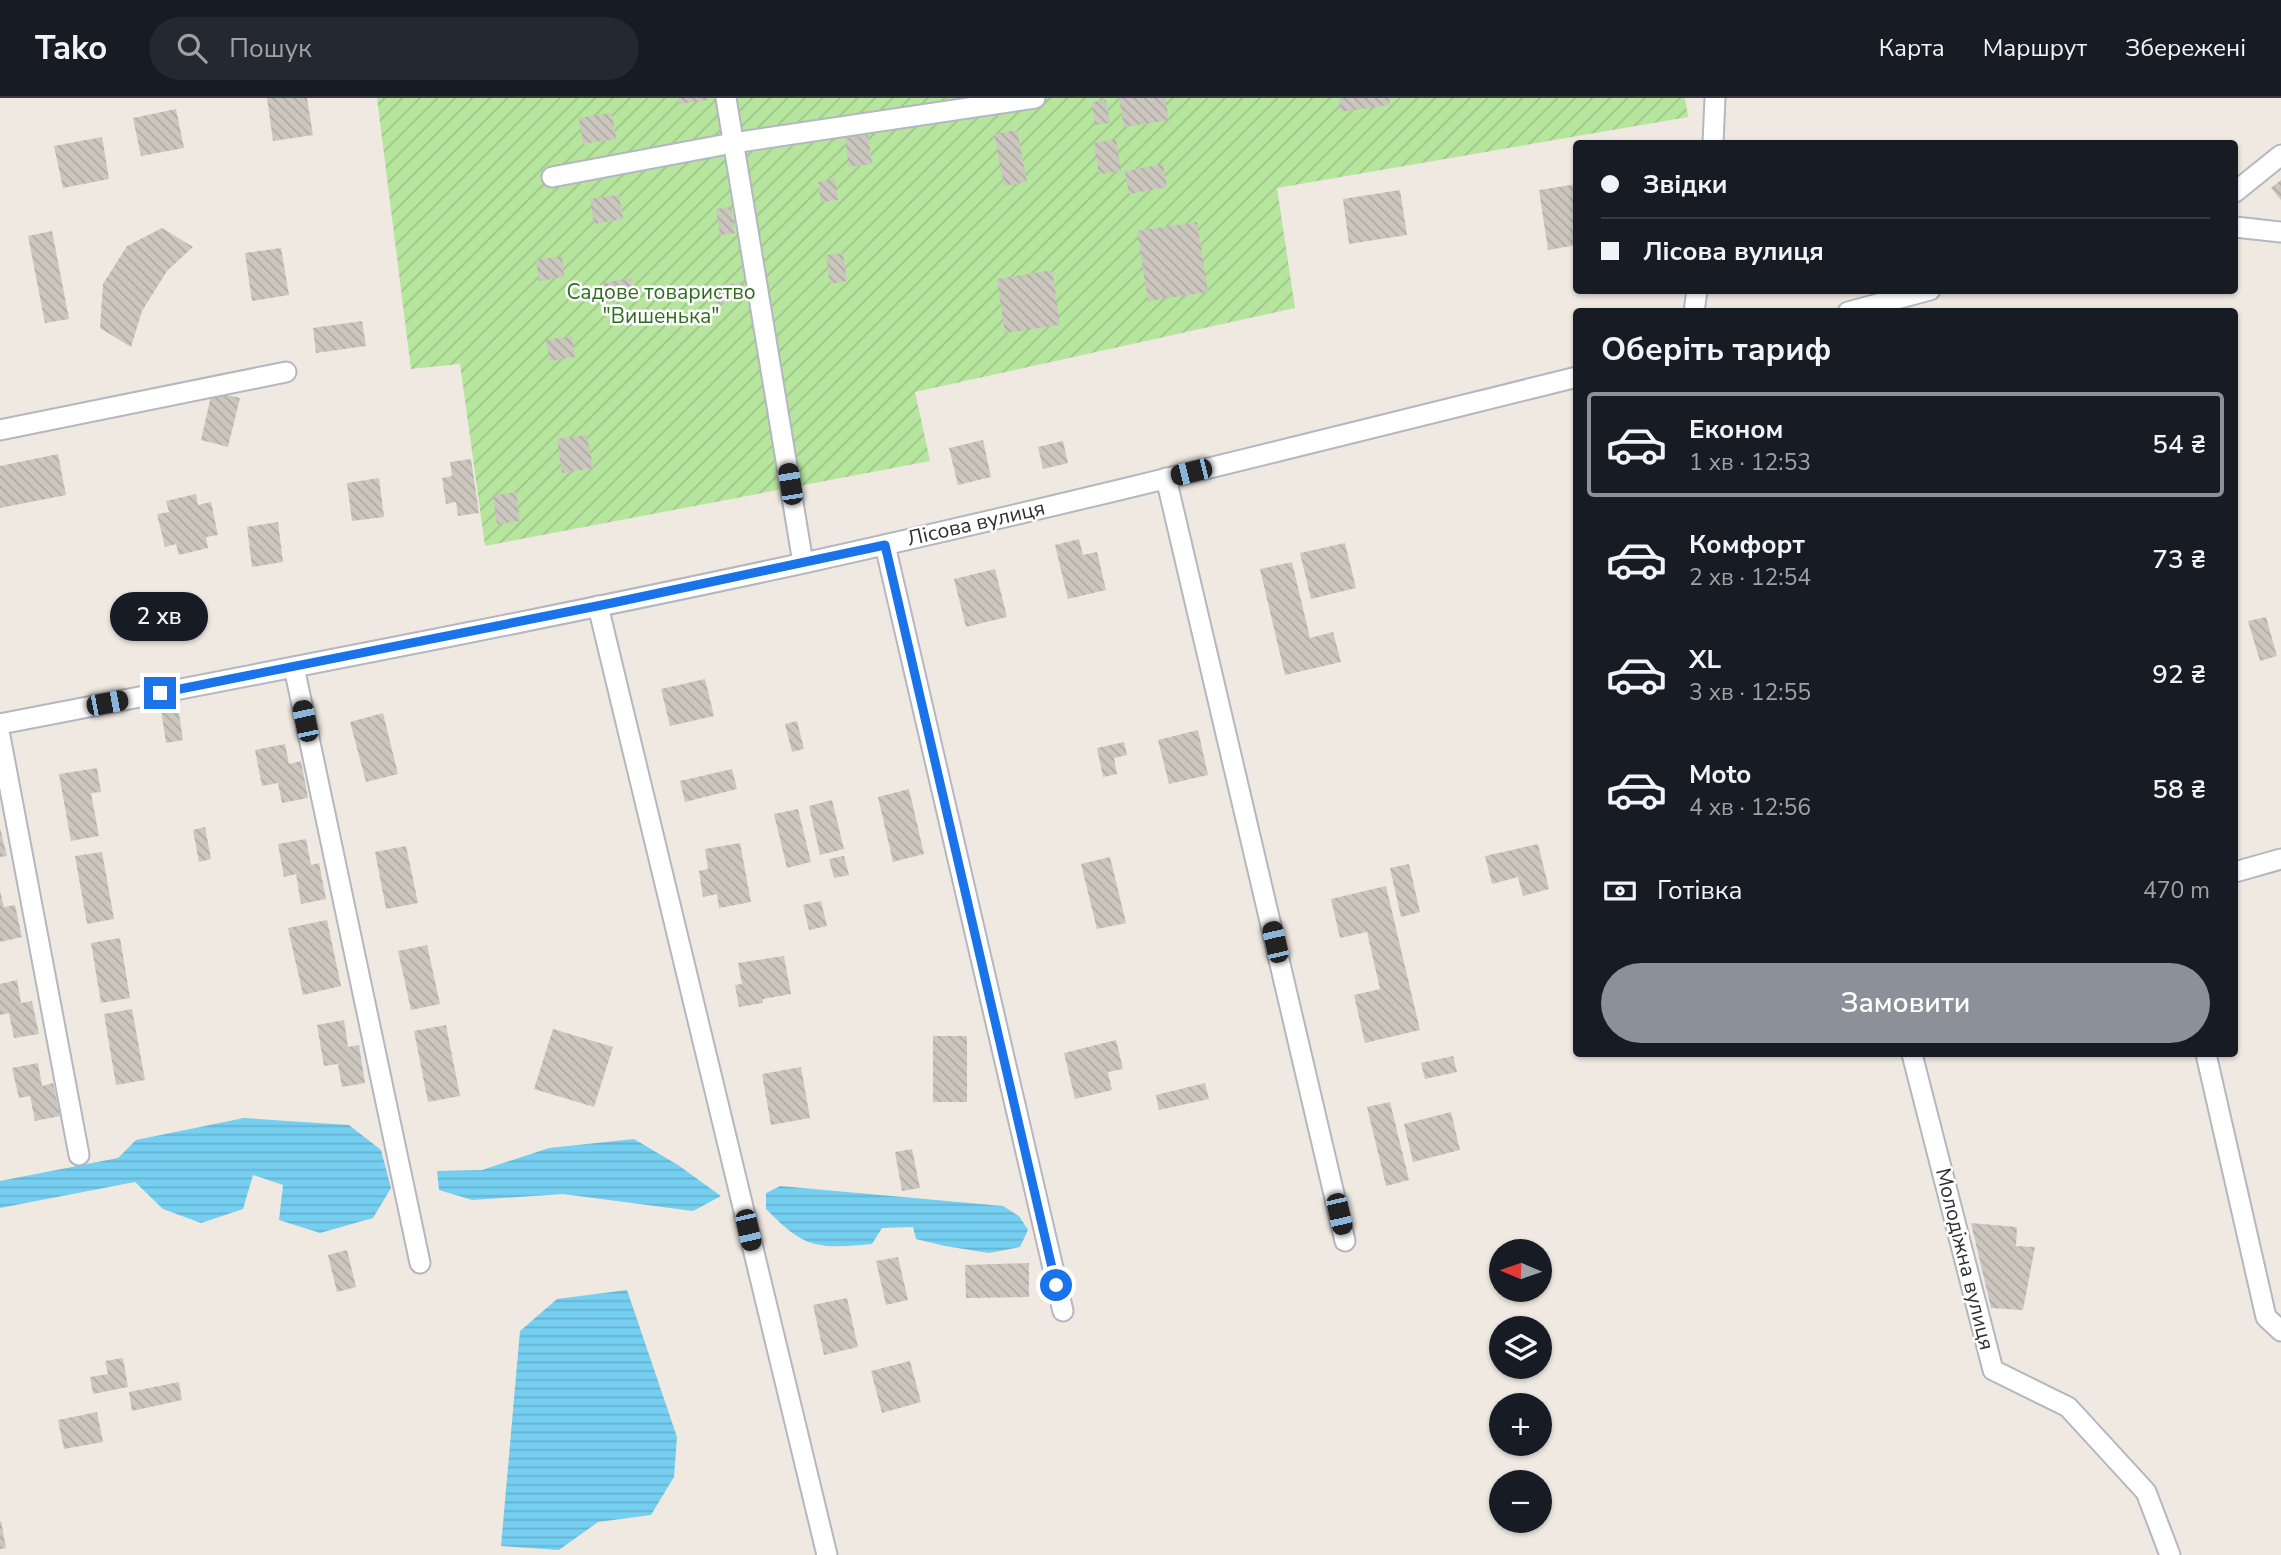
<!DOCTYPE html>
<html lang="uk">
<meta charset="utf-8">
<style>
body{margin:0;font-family:"Nunito Sans",sans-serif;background:#242831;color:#f1f3f6;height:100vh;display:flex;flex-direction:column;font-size:26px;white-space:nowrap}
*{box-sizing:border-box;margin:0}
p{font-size:23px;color:#9ea1a6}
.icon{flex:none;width:38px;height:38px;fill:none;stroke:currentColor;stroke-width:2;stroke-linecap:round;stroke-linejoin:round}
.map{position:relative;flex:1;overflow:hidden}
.side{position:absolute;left:1573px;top:210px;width:665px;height:749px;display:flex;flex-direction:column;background:#171b24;border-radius:7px;box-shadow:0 2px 5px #0004}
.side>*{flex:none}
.banner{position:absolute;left:1573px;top:42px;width:665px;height:154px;border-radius:7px;box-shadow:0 2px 5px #0004;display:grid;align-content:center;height:154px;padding:0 28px;background:#171b24}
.needle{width:46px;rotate:272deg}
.controls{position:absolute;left:1489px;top:1141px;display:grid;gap:14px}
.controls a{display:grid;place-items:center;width:63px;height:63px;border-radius:50%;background:#171b24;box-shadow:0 2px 5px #0004;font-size:35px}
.end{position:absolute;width:32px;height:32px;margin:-16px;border:9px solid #1a73e8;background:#fff;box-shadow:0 0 0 4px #fff}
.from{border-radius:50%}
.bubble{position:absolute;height:49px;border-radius:24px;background:#171b24;box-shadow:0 2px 5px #0004;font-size:23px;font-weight:600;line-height:49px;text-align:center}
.car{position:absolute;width:21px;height:42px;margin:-21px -10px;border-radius:9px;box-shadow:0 0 5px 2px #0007;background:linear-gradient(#222 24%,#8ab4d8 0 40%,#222 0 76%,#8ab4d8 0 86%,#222 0)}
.banner b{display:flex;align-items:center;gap:24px;height:66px;font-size:26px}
.banner b+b{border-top:2px solid #363941}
.banner i{width:18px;height:18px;background:#f1f3f6}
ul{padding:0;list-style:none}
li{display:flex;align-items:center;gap:21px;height:105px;margin:0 14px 10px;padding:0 14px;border:4px solid transparent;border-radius:7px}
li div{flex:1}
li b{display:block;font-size:26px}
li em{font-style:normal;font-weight:600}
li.current{border-color:#8c9099}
li>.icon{width:63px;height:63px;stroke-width:1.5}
h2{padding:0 28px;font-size:32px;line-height:84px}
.pay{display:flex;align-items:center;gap:18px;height:77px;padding:0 28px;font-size:26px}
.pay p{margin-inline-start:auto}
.primary-button{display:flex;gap:14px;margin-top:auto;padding:14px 28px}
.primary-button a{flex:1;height:80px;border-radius:42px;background:#8c9099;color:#fff;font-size:28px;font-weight:600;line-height:80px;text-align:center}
header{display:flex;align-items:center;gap:42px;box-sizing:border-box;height:98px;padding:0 35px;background:#171b24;border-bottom:2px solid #363941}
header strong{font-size:33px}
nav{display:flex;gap:38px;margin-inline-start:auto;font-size:24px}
.search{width:490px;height:63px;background:#242831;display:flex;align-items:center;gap:18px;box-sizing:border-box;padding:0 24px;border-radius:38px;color:#9ea1a6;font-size:26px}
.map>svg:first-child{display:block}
.garden{fill:url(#garden-furrows)}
.water{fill:url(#water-rules)}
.building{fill:url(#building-back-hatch)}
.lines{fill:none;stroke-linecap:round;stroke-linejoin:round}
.street-casing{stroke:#b4b7c1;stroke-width:23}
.street{stroke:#fff;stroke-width:19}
.route{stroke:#1a73e8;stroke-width:9}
.labels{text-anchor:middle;stroke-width:5;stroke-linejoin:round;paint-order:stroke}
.park-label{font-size:21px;fill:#2c6e1b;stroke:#fff}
.street-label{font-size:21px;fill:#2e2e2e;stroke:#fff}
</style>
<header>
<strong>Tako</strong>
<div class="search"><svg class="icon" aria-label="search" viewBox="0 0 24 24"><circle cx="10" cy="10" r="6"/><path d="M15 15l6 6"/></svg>Пошук</div>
<nav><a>Карта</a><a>Маршрут</a><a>Збережені</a></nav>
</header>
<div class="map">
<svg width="2281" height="1457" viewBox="0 0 2281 1457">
<defs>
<pattern id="garden-furrows" width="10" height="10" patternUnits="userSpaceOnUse" patternTransform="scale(1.75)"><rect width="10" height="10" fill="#b6e59e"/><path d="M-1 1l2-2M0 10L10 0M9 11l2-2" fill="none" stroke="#9dc588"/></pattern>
<pattern id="water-rules" width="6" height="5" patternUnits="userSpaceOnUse" patternTransform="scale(1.75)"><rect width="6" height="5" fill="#75cff0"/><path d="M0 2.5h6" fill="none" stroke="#66b2ce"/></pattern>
<pattern id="building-back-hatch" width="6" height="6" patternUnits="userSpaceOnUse" patternTransform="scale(1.75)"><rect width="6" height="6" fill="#cbc7bf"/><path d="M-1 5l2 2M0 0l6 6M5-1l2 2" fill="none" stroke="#afaba4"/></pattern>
</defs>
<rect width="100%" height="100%" fill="#efe9e1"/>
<path class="garden" d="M377,0H1685L1688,19L1277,90L1295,210L915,294L930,363L485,448L460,266L411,271Z"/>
<g class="water">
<path d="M244,1020L349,1027L381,1052L391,1090L373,1120L320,1135L279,1122L283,1087L253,1077L243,1111L201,1125L163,1111L135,1084L0,1110V1083L118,1060L136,1042Z"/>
<path d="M634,1041L678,1067L721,1098L693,1113L563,1096L472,1102L439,1092L437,1073L482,1072L549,1050Z"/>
<path d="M780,1088L1003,1108L1019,1118L1028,1132L1020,1149L989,1155L945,1148L916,1141L913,1129L882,1130L872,1146C817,1151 805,1151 766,1111V1095Z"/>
<path d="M627,1192L677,1339L674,1379L651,1417L598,1424L559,1452L501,1448L520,1233L557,1201Z"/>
</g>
<g class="building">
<path d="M267,0H307L313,37L273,43Z"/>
<path d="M678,0H708V2L679,6Z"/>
<path d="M1119,0H1165L1169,22L1124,29Z"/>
<path d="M1339,0H1389L1390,7L1341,14Z"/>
<path d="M1106,2L1110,25L1095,27L1092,4Z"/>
<path d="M176,11L184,50L141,58L133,20Z"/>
<path d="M612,15L616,41L583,46L579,20Z"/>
<path d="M1017,32L1027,84L1004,88L994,36Z"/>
<path d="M868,37L872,66L849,69L845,40Z"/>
<path d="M102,39L109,81L63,90L54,48Z"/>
<path d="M1116,41L1121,73L1099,76L1094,45Z"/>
<path d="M1163,66L1167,89L1129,96L1125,73Z"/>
<path d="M835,81L838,102L821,104L818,84Z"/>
<path d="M2281,82V102L2271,90Z"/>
<path d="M1577,86V147L1548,152L1539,92Z"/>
<path d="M1400,92L1407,137L1349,146L1343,101Z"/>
<path d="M619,97L623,121L594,126L590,101Z"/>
<path d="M731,109L735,135L720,137L716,111Z"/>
<path d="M1197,124L1208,194L1148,203L1137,133Z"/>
<path d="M162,130L193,149L167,173L142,213L131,249L100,230L103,186L127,148Z"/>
<path d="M52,133L69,221L45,225L28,138Z"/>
<path d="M281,150L289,197L252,203L245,155Z"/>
<path d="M843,155L847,183L830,186L826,157Z"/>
<path d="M562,158L564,179L539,183L536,162Z"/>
<path d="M1052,172L1060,227L1005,235L997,181Z"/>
<path d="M631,180L634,201L606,205L604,185Z"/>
<path d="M743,184L745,201L717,206L714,189Z"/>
<path d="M362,223L366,248L316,255L313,230Z"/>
<path d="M572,238L575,259L550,263L546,242Z"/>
<path d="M212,293L240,300L228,349L201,342Z"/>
<path d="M587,337L593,370L562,375L557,341Z"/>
<path d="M983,342L991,379L958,387L949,350Z"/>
<path d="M1063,343L1068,365L1043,371L1038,349Z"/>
<path d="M58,356L66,397L0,410V368Z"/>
<path d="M471,361L479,415L458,418L456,404L446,406L442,380L452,378L450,364Z"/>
<path d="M379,380L384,419L352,423L347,385Z"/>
<path d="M516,394L520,423L497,426L493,398Z"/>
<path d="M196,396L198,407L211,404L218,437L206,439L208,450L179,457L176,446L165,449L157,416L169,414L166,403Z"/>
<path d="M278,424L283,464L252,469L247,429Z"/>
<path d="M1079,441L1083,457L1097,454L1106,492L1068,501L1055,447Z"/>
<path d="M1345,445L1356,490L1311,501L1300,455Z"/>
<path d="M1292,464L1310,540L1333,534L1341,564L1285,577L1260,471Z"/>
<path d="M995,471L1007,519L966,529L954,481Z"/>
<path d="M2266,519L2277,558L2260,563L2248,523Z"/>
<path d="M705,581L714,618L670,628L661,591Z"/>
<path d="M178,609L183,642L166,645L161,612Z"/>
<path d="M383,615L398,676L366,684L350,624Z"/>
<path d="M797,623L804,651L792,654L785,626Z"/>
<path d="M1198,632L1208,677L1169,686L1158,642Z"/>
<path d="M1124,644L1127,657L1114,660L1117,676L1103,679L1097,650Z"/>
<path d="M285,646L289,666L301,663L308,700L282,705L278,685L262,688L255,652Z"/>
<path d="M97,670L101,694L91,695L99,738L71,743L59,676Z"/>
<path d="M732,671L737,691L685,704L680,683Z"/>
<path d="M909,691L924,756L893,764L878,699Z"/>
<path d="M832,702L844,751L820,757L809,708Z"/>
<path d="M798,711L811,764L787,770L774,716Z"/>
<path d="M205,729L211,761L199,764L193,732Z"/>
<path d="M0,730L7,758L0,759Z"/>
<path d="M306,741L311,767L319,765L326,801L301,806L296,776L284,779L278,746Z"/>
<path d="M740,745L751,804L719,810L717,796L703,799L699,773L708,771L705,751Z"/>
<path d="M1538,746L1549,791L1523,798L1518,779L1492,786L1485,758Z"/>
<path d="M406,748L418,805L386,811L375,754Z"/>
<path d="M102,754L114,821L87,826L75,758Z"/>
<path d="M844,758L849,777L834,780L829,761Z"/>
<path d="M1110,759L1126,825L1097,831L1081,766Z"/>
<path d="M1409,766L1420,814L1401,819L1390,770Z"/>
<path d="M1386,788L1420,932L1365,945L1354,897L1380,891L1367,834L1340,840L1331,801Z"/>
<path d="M0,793L4,809L15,807L22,839L0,844Z"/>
<path d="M821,803L827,828L809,832L803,807Z"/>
<path d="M327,822L341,888L303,897L288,830Z"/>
<path d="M120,840L130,900L101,905L91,845Z"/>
<path d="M427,847L440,906L411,912L398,853Z"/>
<path d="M784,858L791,896L763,901V905L739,909L735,887L742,886L738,865Z"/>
<path d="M17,882L21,905L32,903L39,936L14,940L9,915L0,917V886Z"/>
<path d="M132,911L145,982L116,987L104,916Z"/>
<path d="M344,922L348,949L359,947L365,985L342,989L338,966L324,968L317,927Z"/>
<path d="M446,927L460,998L428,1004L414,933Z"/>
<path d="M553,931L613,949L594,1009L534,991Z"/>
<rect x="933" y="938" width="34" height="66"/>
<path d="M1116,942L1123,971L1108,974L1112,992L1075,1001L1064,955Z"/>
<path d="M1453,958L1457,974L1425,981L1421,965Z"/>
<path d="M38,965L42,988L53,985L60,1018L35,1023L30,998L19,1000L12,970Z"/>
<path d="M801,969L810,1020L771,1027L762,976Z"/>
<path d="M1205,985L1209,1001L1159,1012L1156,997Z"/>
<path d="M1390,1004L1409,1082L1386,1088L1367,1009Z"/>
<path d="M1451,1014L1460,1052L1413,1064L1404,1026Z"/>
<path d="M912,1051L920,1090L902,1093L895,1054Z"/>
<path d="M1971,1125L2017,1129L2016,1148L2035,1149L2023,1212L1991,1210Z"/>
<path d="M347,1152L356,1189L337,1194L328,1157Z"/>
<path d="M898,1159L908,1202L886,1207L876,1163Z"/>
<path d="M1029,1165V1199L966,1200L965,1167Z"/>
<path d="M847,1200L858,1249L824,1257L813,1207Z"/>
<path d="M123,1260L128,1289L93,1296L90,1279L108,1276L105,1263Z"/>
<path d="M910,1263L921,1304L882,1315L871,1273Z"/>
<path d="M179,1284L182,1302L132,1313L129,1294Z"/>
<path d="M97,1314L103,1344L64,1351L58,1322Z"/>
<path d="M1,1423L6,1450L0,1451V1424Z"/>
</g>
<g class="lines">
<g class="street-casing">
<g id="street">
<path d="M726,0L803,465"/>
<path d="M1713,46L1715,0"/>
<path d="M552,79L733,45L1035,0"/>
<path d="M2235,94L2281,57"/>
<path d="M2235,129L2281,134"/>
<path d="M1694,214L1697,192"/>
<path d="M1848,214L1930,192"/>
<path d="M0,332L286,274"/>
<path d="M1166,380L1345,1143"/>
<path d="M885,447L1063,1213"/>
<path d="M598,508L827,1457"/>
<path d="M294,569L420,1165"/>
<path d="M0,626C268,574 537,523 804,465C1062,408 1319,343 1577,279"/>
<path d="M0,638L79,1057"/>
<path d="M2235,774L2281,761"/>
<path d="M1912,956L1993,1272L2068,1309L2146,1394L2170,1457"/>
<path d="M2206,956L2266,1219L2281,1233"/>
</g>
</g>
<use href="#street" class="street"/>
</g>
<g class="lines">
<path class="route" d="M160,595L612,505L885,447L1056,1187"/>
</g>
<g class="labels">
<g class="park-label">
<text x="661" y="201">Садове товариство<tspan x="661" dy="24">"Вишенька"</tspan></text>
</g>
<g class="street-label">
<text transform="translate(976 425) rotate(-13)" y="7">Лісова вулиця</text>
<text transform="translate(1965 1161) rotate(76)" y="7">Молодіжна вулиця</text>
</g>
</g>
</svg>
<div class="controls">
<a><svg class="needle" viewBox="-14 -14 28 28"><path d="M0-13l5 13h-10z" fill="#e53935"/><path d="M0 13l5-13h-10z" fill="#9ea1a6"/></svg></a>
<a><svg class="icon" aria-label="layers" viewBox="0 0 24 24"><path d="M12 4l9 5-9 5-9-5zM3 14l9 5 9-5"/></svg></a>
<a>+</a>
<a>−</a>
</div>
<i class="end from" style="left:1056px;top:1187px"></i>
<i class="end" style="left:160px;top:595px"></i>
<div class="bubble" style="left:110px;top:494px;width:98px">2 хв</div>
<i class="car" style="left:1191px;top:374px;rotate:256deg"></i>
<i class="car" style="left:790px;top:386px;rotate:351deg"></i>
<i class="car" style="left:107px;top:605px;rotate:79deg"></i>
<i class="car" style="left:305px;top:623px;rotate:348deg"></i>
<i class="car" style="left:1275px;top:844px;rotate:347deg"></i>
<i class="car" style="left:1339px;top:1116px;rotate:167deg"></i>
<i class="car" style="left:748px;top:1132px;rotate:167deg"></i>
<div class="banner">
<b><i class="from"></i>Звідки</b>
<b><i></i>Лісова вулиця</b>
</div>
<section class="side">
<h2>Оберіть тариф</h2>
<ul>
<li class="current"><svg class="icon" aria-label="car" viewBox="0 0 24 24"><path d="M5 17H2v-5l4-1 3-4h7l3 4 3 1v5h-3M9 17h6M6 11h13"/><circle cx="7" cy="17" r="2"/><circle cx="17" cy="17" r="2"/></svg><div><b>Економ</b><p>1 хв · 12:53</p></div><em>54 ₴</em></li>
<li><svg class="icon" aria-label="car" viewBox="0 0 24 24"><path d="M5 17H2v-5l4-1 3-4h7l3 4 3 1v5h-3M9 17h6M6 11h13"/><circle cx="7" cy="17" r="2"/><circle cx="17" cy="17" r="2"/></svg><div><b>Комфорт</b><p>2 хв · 12:54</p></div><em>73 ₴</em></li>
<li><svg class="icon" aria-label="car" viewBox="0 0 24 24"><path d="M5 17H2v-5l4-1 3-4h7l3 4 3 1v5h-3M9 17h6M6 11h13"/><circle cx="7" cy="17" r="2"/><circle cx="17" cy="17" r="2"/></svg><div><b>XL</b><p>3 хв · 12:55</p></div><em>92 ₴</em></li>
<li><svg class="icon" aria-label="car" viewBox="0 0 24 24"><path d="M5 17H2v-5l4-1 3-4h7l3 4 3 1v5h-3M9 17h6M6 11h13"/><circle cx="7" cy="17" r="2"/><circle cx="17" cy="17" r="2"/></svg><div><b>Moto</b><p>4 хв · 12:56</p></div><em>58 ₴</em></li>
</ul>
<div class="pay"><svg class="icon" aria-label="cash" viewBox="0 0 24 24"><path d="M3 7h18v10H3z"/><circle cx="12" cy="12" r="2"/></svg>Готівка<p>470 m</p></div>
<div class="primary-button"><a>Замовити</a></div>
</section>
</div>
